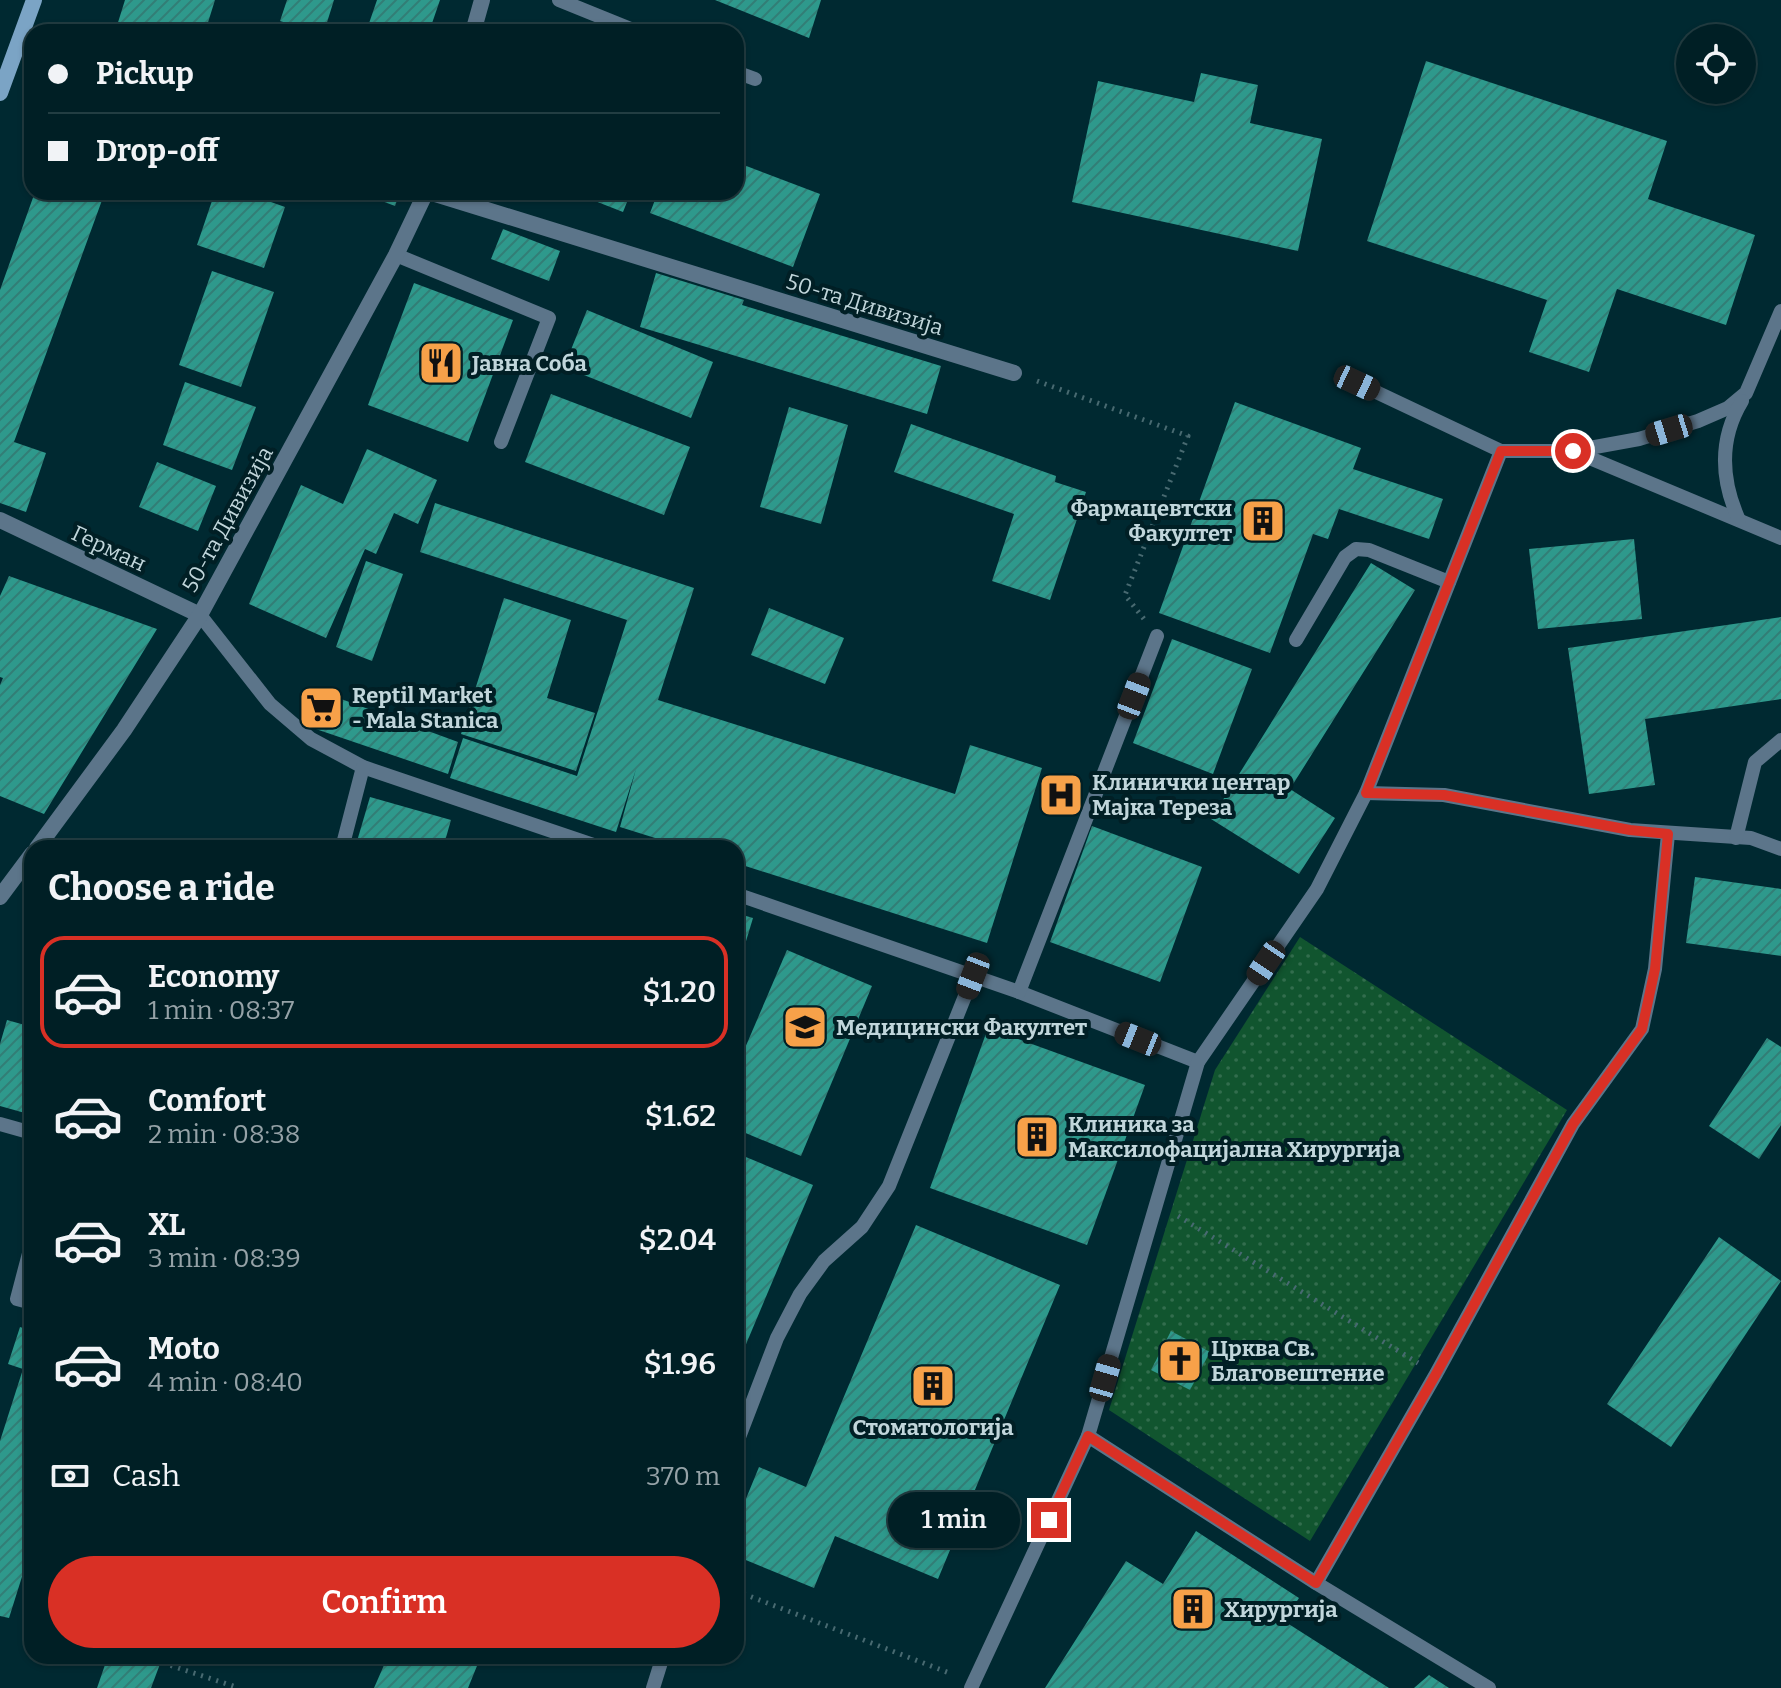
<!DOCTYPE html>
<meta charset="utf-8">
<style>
body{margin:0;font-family:Bitter,serif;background:#0a272d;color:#f1f3f6;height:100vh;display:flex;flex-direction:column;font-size:30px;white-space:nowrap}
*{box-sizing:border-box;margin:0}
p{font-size:26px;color:#95a2a7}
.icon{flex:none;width:44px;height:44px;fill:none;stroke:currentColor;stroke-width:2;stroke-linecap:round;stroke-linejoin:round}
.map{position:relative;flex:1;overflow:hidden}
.details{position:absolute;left:24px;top:840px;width:720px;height:824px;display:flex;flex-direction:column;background:#001f25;border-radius:24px;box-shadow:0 2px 6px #0004,0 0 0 2px #223d42}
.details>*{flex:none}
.top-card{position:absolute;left:24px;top:24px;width:720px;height:176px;border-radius:24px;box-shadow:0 2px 6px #0004,0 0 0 2px #223d42;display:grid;align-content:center;height:176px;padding:0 24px;background:#001f25}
.fabs{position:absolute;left:1676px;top:24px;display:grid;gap:16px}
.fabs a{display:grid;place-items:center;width:80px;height:80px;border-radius:50%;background:#001f25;box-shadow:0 2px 6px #0004,0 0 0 2px #223d42;font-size:40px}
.end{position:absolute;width:36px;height:36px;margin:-18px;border:10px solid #d93025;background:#fff;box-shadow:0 0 0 4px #fff}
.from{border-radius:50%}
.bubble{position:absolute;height:56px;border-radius:28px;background:#001f25;box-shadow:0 2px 6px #0004,0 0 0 2px #223d42;font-size:26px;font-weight:600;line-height:56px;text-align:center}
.car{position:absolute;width:24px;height:48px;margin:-24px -12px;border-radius:10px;box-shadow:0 0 6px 2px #0007;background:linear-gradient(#222 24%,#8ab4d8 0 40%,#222 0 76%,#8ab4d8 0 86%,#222 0)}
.top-card b{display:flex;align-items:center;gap:28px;height:76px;font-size:30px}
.top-card b+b{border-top:2px solid #223d42}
.top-card i{width:20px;height:20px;background:#f1f3f6}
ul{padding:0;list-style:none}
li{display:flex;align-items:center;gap:24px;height:112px;margin:0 16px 12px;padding:0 8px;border:4px solid transparent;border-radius:24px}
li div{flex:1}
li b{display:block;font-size:30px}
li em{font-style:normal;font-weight:600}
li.on{border-color:#d93025}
li>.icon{width:72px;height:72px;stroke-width:1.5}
h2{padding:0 24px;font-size:36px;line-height:96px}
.pay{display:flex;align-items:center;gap:20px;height:88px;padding:0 24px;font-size:30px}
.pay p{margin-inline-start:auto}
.button{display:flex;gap:16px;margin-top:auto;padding:16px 24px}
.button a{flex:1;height:92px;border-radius:48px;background:#d93025;color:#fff;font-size:32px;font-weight:600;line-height:92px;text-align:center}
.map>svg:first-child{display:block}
.park{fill:url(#park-dots)}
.building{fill:url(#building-hatch)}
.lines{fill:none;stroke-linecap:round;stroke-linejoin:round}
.path{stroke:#486a71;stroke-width:5;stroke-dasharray:2 6;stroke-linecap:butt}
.lane{stroke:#5c758a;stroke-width:14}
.street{stroke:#5c758a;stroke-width:16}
.secondary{stroke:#7ba4c5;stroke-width:16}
.route{stroke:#d93025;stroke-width:10}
.labels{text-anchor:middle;stroke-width:8;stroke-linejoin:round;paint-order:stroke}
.street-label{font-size:22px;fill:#c1d6db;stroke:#011f25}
.poi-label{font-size:22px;font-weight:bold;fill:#c1d6db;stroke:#011f25;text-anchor:start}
</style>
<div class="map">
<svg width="1781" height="1688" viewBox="0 0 1781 1688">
<defs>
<pattern id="park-dots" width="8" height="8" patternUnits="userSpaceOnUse" patternTransform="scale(2)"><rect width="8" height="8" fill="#11552f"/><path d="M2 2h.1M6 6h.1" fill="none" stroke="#326d4d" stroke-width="1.8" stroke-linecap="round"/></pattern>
<pattern id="building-hatch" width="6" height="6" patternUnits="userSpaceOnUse" patternTransform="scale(2)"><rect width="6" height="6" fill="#2e998c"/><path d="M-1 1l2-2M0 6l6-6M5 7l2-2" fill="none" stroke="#327e76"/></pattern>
</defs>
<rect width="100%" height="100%" fill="#002931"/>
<path class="park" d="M1300,937L1567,1110L1310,1541L1109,1410L1215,1070Z"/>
<g class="building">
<path d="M125,0H215L205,32H115Z"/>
<path d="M287,0H334L324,32H315L280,21Z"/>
<path d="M377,0H440L429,32H366Z"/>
<path d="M715,0H821L809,38Z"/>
<path d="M1426,61L1667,141L1648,199L1755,235L1726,325L1617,289L1589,372L1529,352L1547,300L1367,241Z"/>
<path d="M1201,73L1258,85L1250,123L1322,139L1298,251L1072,202L1098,81L1194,102Z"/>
<path d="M736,162L820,194L793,267L650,213L658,192H736Z"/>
<path d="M35,192H105L14,442L46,453L26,512L0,503V290Z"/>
<path d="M215,192H243L285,207L264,268L197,245Z"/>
<path d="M358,192H400L395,206Z"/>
<path d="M572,192H631L623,212Z"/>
<path d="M503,229L560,251L549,281L491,259Z"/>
<path d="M212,271L274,292L241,387L179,365Z"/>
<path d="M656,273L744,300L742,305L941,366L927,414L640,327Z"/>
<path d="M414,283L513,320L468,442L368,405Z"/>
<path d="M587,310L713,362L691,418L564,367Z"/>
<path d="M185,382L256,407L232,470L163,445Z"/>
<path d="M551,394L690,447L664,515L525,462Z"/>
<path d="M1235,402L1361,448L1353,469L1443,499L1429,539L1339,509L1328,539L1313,534L1270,653L1159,613Z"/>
<path d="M789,407L848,425L821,524L760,507Z"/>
<path d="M911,424L1056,476L1055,482L1086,492L1050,600L992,581L1014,514L894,472Z"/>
<path d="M367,449L437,480L418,524L394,513L376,554L365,549L326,638L249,604L301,485L343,504Z"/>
<path d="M157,462L216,486L198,531L139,507Z"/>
<path d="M435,503L694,588L658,700L955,794L970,745L1042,768L987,943L736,863V848H687L620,827L636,769L616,832L450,778L463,738L577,776L627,620L420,552Z"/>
<path d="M1634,539L1642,619L1538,629L1529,549Z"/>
<path d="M366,561L403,574L372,661L336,647Z"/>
<path d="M1371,563L1415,590L1290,789L1335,818L1299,874L1211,819Z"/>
<path d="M9,576L157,629L44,814L0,796V685L3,678L0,677V596Z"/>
<path d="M504,598L571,620L547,698L595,713L576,771L461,734Z"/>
<path d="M769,608L844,638L825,684L751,655Z"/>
<path d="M1781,617V699L1645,719L1655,785L1589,794L1568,648Z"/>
<path d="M1172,639L1252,669L1213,774L1133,743Z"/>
<path d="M314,689L458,742L448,774L304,725Z"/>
<path d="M370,797L451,820L443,848H355Z"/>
<path d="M1092,826L1202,867L1160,982L1050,942Z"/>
<path d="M1695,877L1781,889V956L1686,943Z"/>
<path d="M736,913L753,918L737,971H736Z"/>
<path d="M787,950L872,986L801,1156L736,1129V1069Z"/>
<path d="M7,1020L32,1027V1115L0,1106V1044Z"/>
<path d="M988,1028L1145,1085L1087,1245L930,1188Z"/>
<path d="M1767,1038L1781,1047V1125L1759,1159L1709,1126Z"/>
<path d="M741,1155L813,1185L736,1368V1166Z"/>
<path d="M916,1225L1060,1285L938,1579L835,1536L814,1588L736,1556V1523L759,1467L806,1487Z"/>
<path d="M1719,1237L1781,1281L1671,1447L1607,1404Z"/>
<path d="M20,1327L32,1331V1545L9,1618L0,1616V1441L23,1369L8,1364Z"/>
<path d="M1171,1331L1210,1352L1190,1390L1151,1370Z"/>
<path d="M1196,1531L1299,1598L1284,1621L1389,1688H1045L1126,1561L1163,1584Z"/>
<path d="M108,1656H163L151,1688H97Z"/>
<path d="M388,1656H481L468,1688H374Z"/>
<path d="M1429,1675L1449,1688H1414Z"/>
</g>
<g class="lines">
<g class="path">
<path d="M1037,381L1188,436L1125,595L1144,619"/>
<path d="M1178,1216L1418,1363"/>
<path d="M736,1591L952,1674"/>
<path d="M163,1663L239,1688"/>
</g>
<g class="lane">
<path d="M559,0L638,32"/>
<path d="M736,72L755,79"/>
<path d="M396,255L549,318L501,442"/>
<path d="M1357,383L1501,451H1573L1639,439L1698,421L1728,408L1746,393L1781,311"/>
<path d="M1573,451L1781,538"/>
<path d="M1739,520C1721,480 1719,439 1742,401"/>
<path d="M200,615L270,704L311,739L363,767L602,848"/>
<path d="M1296,640L1345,557L1356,549L1369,550L1449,582"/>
<path d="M1366,793L1444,795L1630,830L1751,838L1781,849"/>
<path d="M1736,838L1755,762L1781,740"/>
<path d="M342,848L363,767"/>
<path d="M736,894L1019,992L1198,1062"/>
<path d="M1019,992L1157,636"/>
<path d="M0,1124L32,1133"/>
<path d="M32,1242L17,1299L32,1303"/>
<path d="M1088,1436L1316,1583L1489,1688"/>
<path d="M736,1445L777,1338L800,1294L824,1261L862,1227L889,1186L973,976"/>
<path d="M1316,1583L1436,1374L1573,1124L1642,1029L1655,969L1668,834"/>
<path d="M653,1688L663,1656"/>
<path d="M971,1688L1088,1436L1198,1062L1317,889L1366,793L1501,451"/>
</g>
<g class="street">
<path d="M473,32L482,0"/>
<path d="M429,192L1014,373"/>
<path d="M0,520L200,615"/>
<path d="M37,848L124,730L200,615L396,255L426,192"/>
<path d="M0,897L32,854"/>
</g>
<path class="secondary" d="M0,93L34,0"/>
</g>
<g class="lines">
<path class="route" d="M1049,1520L1088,1436L1316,1583L1436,1374L1573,1124L1642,1029L1655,969L1668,834L1630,830L1444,795L1366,793L1501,451H1573"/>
</g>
<defs>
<g id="restaurant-square" transform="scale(2.3)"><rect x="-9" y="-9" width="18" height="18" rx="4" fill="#f7a149" stroke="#011f25"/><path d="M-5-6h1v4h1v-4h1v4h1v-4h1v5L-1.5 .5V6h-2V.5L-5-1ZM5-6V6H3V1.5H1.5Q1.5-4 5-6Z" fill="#111"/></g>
<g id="building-square" transform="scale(2.3)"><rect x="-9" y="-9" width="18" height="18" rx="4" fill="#f7a149" stroke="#011f25"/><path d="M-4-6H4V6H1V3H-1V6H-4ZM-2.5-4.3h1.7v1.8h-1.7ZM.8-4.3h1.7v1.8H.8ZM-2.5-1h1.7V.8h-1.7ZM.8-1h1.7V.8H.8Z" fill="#111"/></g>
<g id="supermarket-square" transform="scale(2.3)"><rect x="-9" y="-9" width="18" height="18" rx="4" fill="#f7a149" stroke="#011f25"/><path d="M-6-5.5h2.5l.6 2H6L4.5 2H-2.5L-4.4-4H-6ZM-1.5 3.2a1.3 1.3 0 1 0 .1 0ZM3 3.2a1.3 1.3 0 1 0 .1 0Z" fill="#111"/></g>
<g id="hospital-square" transform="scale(2.3)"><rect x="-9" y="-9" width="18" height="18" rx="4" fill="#f7a149" stroke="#011f25"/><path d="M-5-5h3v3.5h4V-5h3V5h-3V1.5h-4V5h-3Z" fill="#111"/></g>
<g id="university-square" transform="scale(2.3)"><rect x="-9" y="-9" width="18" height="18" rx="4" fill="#f7a149" stroke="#011f25"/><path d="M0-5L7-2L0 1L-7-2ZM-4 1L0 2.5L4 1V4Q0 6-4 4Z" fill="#111"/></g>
<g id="church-square" transform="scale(2.3)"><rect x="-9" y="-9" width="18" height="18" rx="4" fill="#f7a149" stroke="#011f25"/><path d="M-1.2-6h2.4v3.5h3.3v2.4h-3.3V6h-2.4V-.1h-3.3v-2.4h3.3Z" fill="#111"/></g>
</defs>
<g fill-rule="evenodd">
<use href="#restaurant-square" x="441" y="363"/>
<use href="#building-square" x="1263" y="521"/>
<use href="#supermarket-square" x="321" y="708"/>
<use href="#hospital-square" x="1061" y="795"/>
<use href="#university-square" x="805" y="1027"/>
<use href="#building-square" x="1037" y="1137"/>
<use href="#church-square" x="1180" y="1361"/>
<use href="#building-square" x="933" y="1386"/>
<use href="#building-square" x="1193" y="1609"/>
</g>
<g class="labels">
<g class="street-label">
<text transform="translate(865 304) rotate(17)" y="8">50-та Дивизија</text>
<text transform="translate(227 519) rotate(-61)" y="8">50-та Дивизија</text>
<text transform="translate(109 548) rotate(25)" y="8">Герман</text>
</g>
<g class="poi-label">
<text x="472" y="371">Јавна Соба</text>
<text x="1232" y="516" text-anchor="end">Фармацевтски<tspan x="1232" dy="25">Факултет</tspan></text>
<text x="352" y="703">Reptil Market<tspan x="352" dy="25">- Mala Stanica</tspan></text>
<text x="1092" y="790">Клинички центар<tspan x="1092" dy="25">Мајка Тереза</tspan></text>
<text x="836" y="1035">Медицински Факултет</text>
<text x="1068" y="1132">Клиника за<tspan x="1068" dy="25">Максилофацијална Хирургија</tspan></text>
<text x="1211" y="1356">Црква Св.<tspan x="1211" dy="25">Благовештение</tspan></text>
<text x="933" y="1435" text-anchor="middle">Стоматологија</text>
<text x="1224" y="1617">Хирургија</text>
</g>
</g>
</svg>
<div class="fabs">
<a><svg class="icon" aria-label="locate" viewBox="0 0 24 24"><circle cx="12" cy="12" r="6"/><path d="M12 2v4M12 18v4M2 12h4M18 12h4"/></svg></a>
</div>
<i class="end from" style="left:1573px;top:451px"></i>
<i class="end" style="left:1049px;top:1520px"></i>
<div class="bubble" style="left:888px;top:1492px;width:132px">1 min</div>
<i class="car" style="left:1357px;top:383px;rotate:115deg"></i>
<i class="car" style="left:1669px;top:430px;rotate:253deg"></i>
<i class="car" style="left:1134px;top:696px;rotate:21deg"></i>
<i class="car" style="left:1266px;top:963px;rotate:214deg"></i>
<i class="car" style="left:973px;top:976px;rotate:201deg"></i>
<i class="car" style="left:1138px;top:1039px;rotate:292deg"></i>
<i class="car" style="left:1105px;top:1378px;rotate:16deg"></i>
<div class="top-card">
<b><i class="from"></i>Pickup</b>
<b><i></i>Drop-off</b>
</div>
<section class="details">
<h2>Choose a ride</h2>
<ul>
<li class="on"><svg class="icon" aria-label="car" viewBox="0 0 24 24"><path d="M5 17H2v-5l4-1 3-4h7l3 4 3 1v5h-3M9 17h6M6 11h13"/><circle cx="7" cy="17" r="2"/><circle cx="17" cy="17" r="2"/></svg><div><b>Economy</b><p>1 min · 08:37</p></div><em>$1.20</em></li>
<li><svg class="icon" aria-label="car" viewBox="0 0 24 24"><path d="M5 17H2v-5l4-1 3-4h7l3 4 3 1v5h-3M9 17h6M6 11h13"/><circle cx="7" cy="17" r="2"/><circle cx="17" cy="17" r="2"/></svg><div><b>Comfort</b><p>2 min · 08:38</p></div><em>$1.62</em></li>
<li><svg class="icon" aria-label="car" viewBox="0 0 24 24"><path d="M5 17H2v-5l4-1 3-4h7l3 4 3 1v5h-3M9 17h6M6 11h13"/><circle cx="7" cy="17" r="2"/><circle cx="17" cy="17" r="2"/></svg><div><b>XL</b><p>3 min · 08:39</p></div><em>$2.04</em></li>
<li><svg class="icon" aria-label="car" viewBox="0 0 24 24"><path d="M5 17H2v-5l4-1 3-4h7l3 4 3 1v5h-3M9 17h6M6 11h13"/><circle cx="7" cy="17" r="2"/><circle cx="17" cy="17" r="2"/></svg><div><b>Moto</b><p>4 min · 08:40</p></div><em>$1.96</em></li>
</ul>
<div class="pay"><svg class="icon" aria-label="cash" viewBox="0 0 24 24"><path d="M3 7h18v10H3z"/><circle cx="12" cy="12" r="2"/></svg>Cash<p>370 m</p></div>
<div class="button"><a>Confirm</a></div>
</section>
</div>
